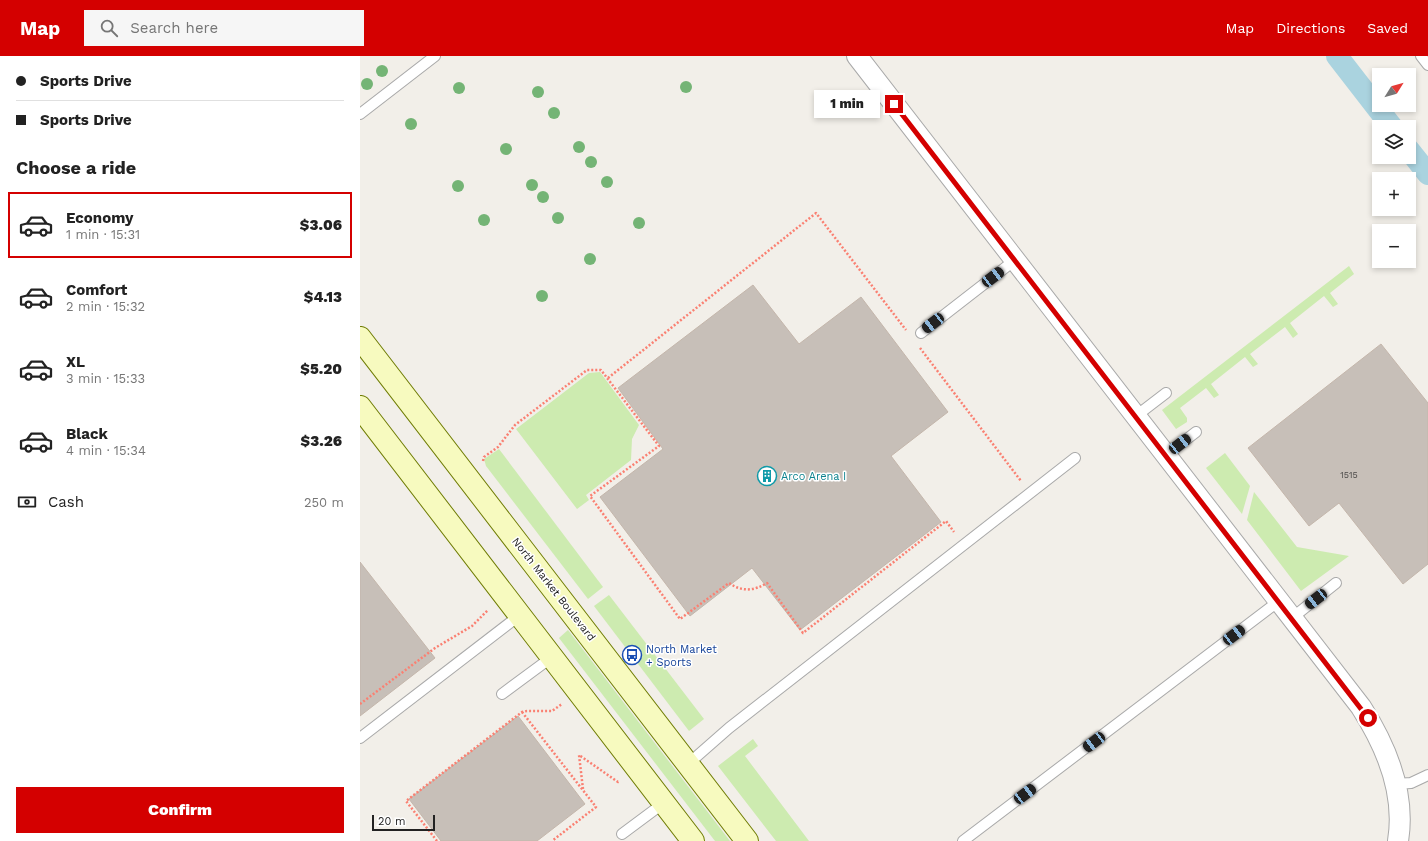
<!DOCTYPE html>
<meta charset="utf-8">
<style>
body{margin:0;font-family:"Work Sans",sans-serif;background:#f6f6f6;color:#222;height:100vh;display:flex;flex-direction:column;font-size:15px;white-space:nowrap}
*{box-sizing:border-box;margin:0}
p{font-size:13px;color:#767676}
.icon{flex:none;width:22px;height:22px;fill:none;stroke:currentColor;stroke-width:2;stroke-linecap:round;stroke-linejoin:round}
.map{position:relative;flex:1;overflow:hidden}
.drawer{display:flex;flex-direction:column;background:#fff;width:360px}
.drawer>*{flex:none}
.hud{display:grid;align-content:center;height:88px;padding:0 16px;background:#fff}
.needle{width:26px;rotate:53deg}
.buttons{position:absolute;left:1012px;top:12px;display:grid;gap:8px}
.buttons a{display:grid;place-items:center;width:44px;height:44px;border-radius:0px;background:#fff;box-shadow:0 2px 6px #0003;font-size:20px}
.scale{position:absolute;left:12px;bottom:10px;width:63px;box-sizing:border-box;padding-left:4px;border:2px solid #222;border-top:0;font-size:11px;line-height:14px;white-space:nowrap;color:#222;-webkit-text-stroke:3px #fff;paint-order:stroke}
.end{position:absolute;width:18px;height:18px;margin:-9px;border:5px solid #d40000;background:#fff;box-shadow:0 0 0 2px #fff}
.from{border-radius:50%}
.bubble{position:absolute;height:28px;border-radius:0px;background:#fff;box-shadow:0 2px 6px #0003;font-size:13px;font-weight:800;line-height:28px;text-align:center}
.car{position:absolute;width:12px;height:24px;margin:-12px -6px;border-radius:5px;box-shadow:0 0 3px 1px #0007;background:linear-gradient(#222 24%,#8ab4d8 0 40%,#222 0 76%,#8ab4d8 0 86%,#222 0)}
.hud b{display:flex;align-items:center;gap:14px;height:38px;font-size:15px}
.hud b+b{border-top:1px solid #e0e0e0}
.hud i{width:10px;height:10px;background:#222}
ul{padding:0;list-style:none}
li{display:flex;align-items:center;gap:12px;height:66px;margin:0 8px 6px;padding:0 8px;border:2px solid transparent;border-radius:0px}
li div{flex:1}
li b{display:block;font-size:15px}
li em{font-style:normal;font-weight:800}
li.selected{border-color:#d40000}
li>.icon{width:36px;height:36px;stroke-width:1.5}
h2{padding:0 16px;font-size:18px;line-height:48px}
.pay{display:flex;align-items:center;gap:10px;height:44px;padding:0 16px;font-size:15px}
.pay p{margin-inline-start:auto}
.cta{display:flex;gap:8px;margin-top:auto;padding:8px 16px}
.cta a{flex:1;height:46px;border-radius:0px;background:#d40000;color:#fff;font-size:16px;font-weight:800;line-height:46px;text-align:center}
header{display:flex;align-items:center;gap:24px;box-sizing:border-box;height:56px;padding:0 20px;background:#d40000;color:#fff}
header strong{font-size:19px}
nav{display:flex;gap:22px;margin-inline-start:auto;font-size:14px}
.search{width:280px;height:36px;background:#f6f6f6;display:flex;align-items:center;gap:10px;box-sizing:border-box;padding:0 14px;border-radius:0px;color:#767676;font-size:15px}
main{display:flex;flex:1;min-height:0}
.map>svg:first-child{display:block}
.grass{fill:#cdebb0}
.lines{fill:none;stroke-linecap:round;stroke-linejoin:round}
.canal{stroke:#aad3df;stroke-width:22}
.building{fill:#c7bfb8;stroke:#c4b6ab}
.lane-casing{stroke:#a9a9a9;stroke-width:12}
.street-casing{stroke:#a9a9a9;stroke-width:22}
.secondary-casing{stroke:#707d05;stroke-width:24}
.path{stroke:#fa8072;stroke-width:2.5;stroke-dasharray:2 2;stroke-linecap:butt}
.lane{stroke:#fff;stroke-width:10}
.street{stroke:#fff;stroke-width:20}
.secondary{stroke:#f7fabf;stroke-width:22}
.tree{fill:#74b475}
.route{stroke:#d40000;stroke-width:5}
.labels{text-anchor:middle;stroke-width:3;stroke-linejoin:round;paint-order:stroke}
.number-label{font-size:9px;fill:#4b4948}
.culture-label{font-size:11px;fill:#0d838f;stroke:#fff;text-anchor:start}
.street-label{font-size:11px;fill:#222;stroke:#fff}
.transit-label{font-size:11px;fill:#164399;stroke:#fff;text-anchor:start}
</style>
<header>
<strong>Map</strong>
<div class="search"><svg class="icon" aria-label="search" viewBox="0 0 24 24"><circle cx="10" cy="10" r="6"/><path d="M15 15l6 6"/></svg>Search here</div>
<nav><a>Map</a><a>Directions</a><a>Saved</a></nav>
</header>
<main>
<section class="drawer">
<div class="hud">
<b><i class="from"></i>Sports Drive</b>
<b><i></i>Sports Drive</b>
</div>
<h2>Choose a ride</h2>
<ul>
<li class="selected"><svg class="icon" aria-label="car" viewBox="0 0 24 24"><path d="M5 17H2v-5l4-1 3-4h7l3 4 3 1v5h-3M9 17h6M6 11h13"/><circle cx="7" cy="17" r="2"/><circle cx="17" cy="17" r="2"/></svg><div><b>Economy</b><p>1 min · 15:31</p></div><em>$3.06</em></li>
<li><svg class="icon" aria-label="car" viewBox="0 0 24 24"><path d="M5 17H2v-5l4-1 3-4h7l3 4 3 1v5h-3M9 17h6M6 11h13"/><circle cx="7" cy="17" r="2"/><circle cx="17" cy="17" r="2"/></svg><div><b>Comfort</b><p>2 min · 15:32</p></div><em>$4.13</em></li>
<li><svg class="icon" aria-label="car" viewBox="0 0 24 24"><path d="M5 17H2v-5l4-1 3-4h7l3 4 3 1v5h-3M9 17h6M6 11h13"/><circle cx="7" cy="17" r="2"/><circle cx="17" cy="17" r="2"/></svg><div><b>XL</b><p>3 min · 15:33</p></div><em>$5.20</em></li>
<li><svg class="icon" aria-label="car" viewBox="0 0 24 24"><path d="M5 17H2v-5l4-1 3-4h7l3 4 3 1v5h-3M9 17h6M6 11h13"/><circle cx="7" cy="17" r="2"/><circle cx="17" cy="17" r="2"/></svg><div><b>Black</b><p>4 min · 15:34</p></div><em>$3.26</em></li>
</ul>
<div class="pay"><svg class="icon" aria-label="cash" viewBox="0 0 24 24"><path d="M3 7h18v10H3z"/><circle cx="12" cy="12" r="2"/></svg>Cash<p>250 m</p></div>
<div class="cta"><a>Confirm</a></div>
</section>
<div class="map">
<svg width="1068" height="785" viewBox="0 0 1068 785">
<rect width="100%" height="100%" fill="#f2efe9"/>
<g class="grass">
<path d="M989,210L994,218L970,237L978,248L973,251L964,240L930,267L938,278L933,282L925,271L890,298L898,308L893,311L885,301L851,328L859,339L854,342L846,332L820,352L827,362V366L816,373L802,354Z"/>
<path d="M240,316L279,369L272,383L271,404L226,439L229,444L217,453L156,373L229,317Z"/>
<path d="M139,393L243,531L228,543L126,410L124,403Z"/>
<path d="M865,397L890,430L882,458L846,412Z"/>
<path d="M894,436L937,491L989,500L941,535L887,464Z"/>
<path d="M249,539L344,663L329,675L234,550Z"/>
<path d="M208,574L370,785H355L199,582Z"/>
<path d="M393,683L398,690L385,700L449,785H416L358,710Z"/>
</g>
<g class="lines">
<g class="canal">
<path d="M977,0L1032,71"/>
<path d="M1049,94L1068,118"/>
</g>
</g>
<g class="building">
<path d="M393,229L439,288L501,241L588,356L531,400L581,466L440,574L392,512L330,560L240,441L303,393L258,332Z"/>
<path d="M1021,288L1068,347V508L1043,528L979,447L949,470L888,392Z"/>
<path d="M0,506L75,602L0,660Z"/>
<path d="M158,660L225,748L177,785H81L49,743Z"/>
</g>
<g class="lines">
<g class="lane-casing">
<g id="lane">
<path d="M1061,0L1068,9"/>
<path d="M0,58L75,0"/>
<path d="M561,277L655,204"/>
<path d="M776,360L806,337"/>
<path d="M806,399L836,376"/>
<path d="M932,562L976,527"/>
<path d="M142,638L192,601"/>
<path d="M0,682L160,559"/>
<path d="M328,708L369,672L715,402"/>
<path d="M1036,728L1051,727L1068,719"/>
<path d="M262,778L305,746"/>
<path d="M603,785L919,545"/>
</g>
</g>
<g class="street-casing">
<path id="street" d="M497,0L1001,651C1026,690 1046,737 1038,785"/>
</g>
<g class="secondary-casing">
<g id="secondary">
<path d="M0,282L387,785"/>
<path d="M0,351L333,785"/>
</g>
</g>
<g class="path">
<path d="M560,292L661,425"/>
<path d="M248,322L456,157L546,274"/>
<path d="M123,405L124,401L138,391L155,369L227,314H241L299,390L230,440L320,563L369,527C382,536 394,535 407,527L443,577L586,465L594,476"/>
<path d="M0,648L75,592L112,570L128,554"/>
<path d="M162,656L236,751L192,785"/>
<path d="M223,733L219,699L258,726L259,725"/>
<path d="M77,785L46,745L162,656L167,655H192L202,648"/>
</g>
<use href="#lane" class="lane"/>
<use href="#street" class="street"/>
<use href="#secondary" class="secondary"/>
</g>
<g class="tree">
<circle cx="22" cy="15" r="6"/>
<circle cx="7" cy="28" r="6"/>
<circle cx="326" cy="31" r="6"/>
<circle cx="99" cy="32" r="6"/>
<circle cx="178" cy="36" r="6"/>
<circle cx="194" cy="57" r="6"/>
<circle cx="51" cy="68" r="6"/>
<circle cx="219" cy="91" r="6"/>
<circle cx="146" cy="93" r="6"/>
<circle cx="231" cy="106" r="6"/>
<circle cx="247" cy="126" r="6"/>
<circle cx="172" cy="129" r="6"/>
<circle cx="98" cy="130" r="6"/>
<circle cx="183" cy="141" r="6"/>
<circle cx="198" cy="162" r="6"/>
<circle cx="124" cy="164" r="6"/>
<circle cx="279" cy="167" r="6"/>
<circle cx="230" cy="203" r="6"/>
<circle cx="182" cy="240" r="6"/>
</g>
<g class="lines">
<path class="route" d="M534,48L1008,662"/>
</g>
<defs>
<g id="building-ring" transform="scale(1)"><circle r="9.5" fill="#fff" stroke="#0f9aa8" stroke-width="1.5"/><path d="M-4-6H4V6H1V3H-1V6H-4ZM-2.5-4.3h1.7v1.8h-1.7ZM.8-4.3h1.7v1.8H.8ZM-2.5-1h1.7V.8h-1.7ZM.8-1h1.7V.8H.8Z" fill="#0f9aa8"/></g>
<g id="bus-ring" transform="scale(1)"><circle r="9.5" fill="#fff" stroke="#1a4fb4" stroke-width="1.5"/><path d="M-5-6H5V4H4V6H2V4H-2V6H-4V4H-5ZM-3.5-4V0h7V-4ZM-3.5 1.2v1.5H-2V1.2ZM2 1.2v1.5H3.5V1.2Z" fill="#1a4fb4"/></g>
</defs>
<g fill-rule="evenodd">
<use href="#building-ring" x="407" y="420"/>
<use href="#bus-ring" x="272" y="599"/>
</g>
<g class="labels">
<g class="number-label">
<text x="989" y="422">1515</text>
</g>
<g class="culture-label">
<text x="421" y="424">Arco Arena I</text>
</g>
<g class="street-label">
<text transform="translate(194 533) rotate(52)" y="4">North Market Boulevard</text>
</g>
<g class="transit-label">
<text x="286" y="597">North Market<tspan x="286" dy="13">+ Sports</tspan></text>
</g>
</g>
</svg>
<div class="buttons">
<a><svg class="needle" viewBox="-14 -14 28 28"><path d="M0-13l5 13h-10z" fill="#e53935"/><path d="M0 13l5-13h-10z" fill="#767676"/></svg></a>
<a><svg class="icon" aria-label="layers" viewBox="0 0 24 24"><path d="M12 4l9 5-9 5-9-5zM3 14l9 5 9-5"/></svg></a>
<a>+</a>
<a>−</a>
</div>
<div class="scale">20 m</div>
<i class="end from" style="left:1008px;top:662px"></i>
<i class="end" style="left:534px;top:48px"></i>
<div class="bubble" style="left:454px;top:34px;width:66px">1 min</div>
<i class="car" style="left:633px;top:221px;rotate:53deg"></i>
<i class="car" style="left:573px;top:267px;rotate:232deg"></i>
<i class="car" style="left:820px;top:388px;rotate:52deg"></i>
<i class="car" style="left:956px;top:543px;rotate:232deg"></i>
<i class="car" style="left:874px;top:579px;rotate:53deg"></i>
<i class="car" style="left:734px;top:686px;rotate:233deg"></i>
<i class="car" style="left:665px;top:738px;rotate:53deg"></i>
</div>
</main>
